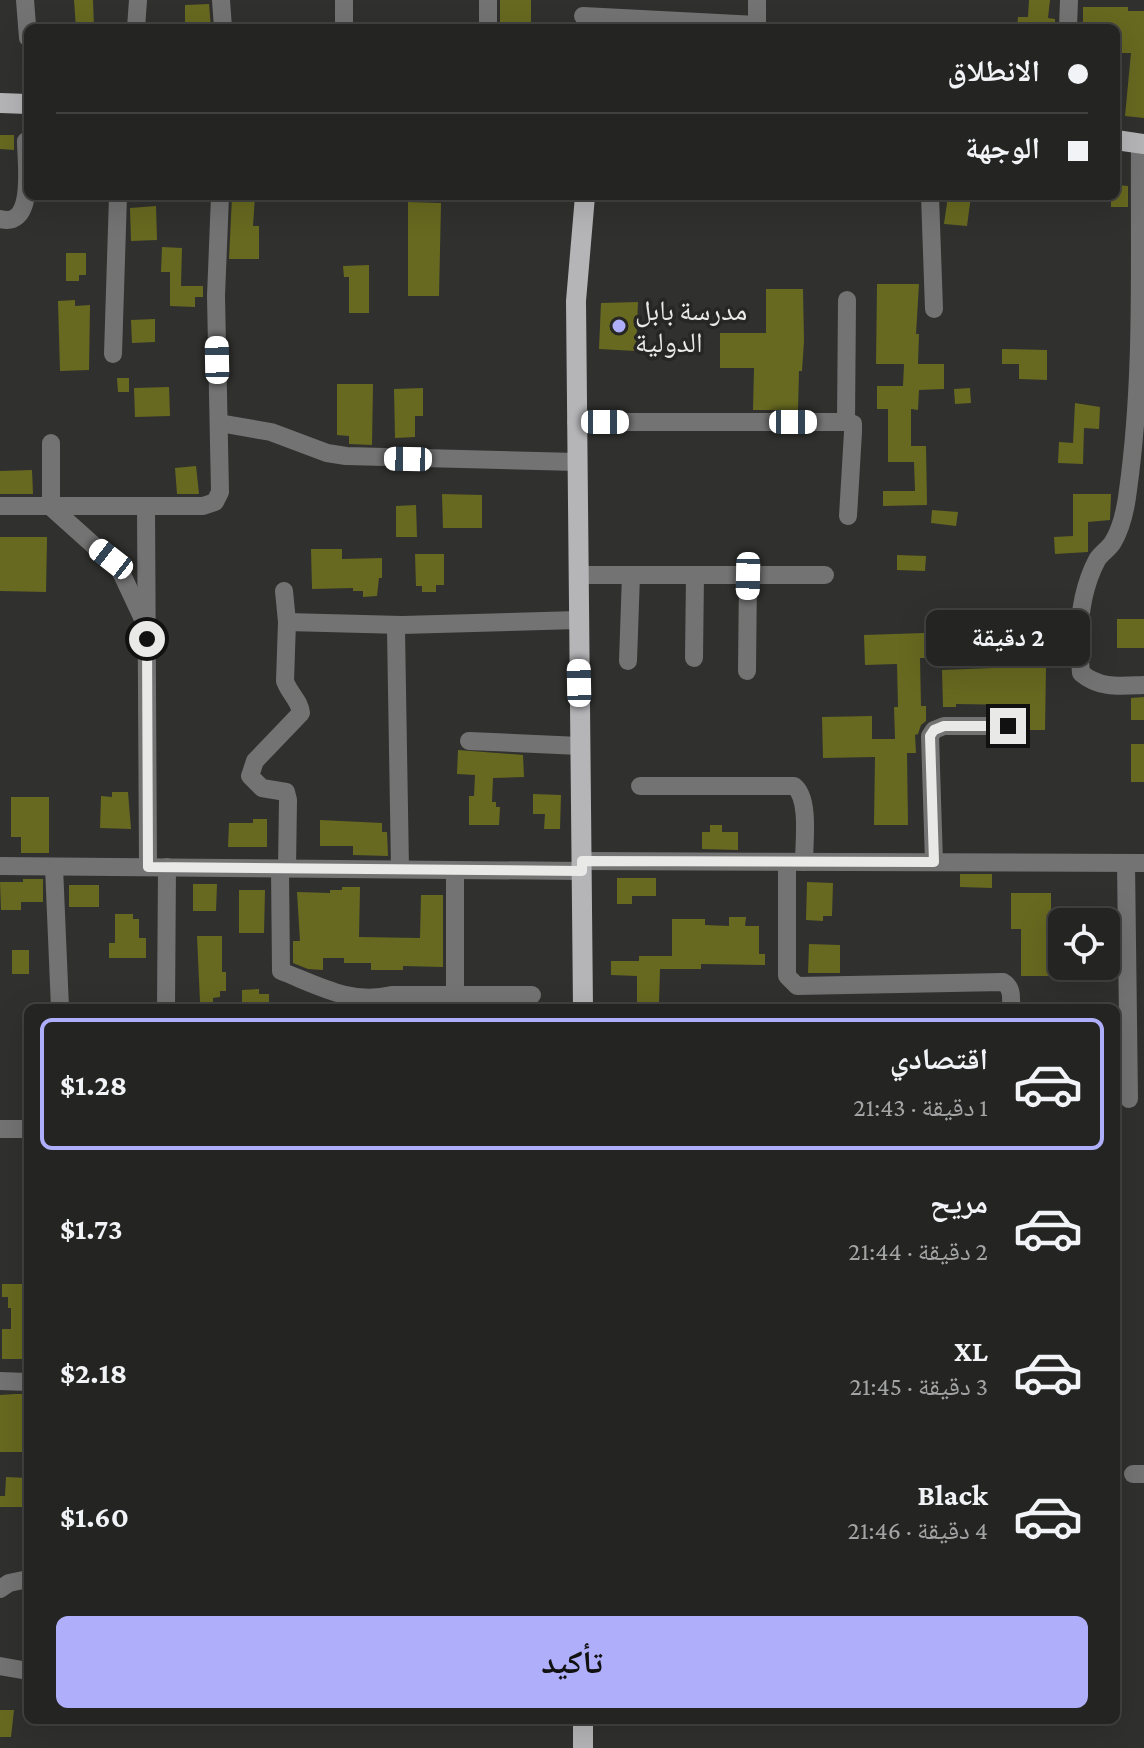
<!DOCTYPE html>
<html lang="ar">
<meta charset="utf-8">
<style>
body{margin:0;font-family:"Crimson Pro","Noto Naskh Arabic",serif;background:#30302f;color:#f1f3f6;direction:rtl;height:100vh;display:flex;flex-direction:column;font-size:30px;white-space:nowrap}
*{box-sizing:border-box;margin:0}
p{font-size:26px;color:#a3a4a5}
.icon{flex:none;width:44px;height:44px;fill:none;stroke:currentColor;stroke-width:2;stroke-linecap:round;stroke-linejoin:round}
.map{position:relative;flex:1;overflow:hidden;direction:ltr}
.panel{position:absolute;left:24px;top:1004px;width:1096px;height:720px;display:flex;flex-direction:column;background:#242422;border-radius:12px;box-shadow:0 8px 32px #0002,0 0 0 2px #414140;direction:rtl}
.panel>*{flex:none}
.hud{position:absolute;left:24px;top:24px;width:1096px;height:176px;border-radius:12px;box-shadow:0 8px 32px #0002,0 0 0 2px #414140;direction:rtl;display:grid;align-content:center;height:176px;padding:0 32px;background:#242422}
.fabs{position:absolute;left:1048px;top:908px;display:grid;gap:16px}
.fabs a{display:grid;place-items:center;width:72px;height:72px;border-radius:12px;background:#242422;box-shadow:0 8px 32px #0002,0 0 0 2px #414140;font-size:40px}
.end{position:absolute;width:36px;height:36px;margin:-18px;border:10px solid #e9e9e7;background:#111;box-shadow:0 0 0 4px #111}
.from{border-radius:50%}
.bubble{position:absolute;height:56px;border-radius:12px;background:#242422;box-shadow:0 8px 32px #0002,0 0 0 2px #414140;font-size:26px;font-weight:700;line-height:56px;text-align:center;direction:rtl}
.car{position:absolute;width:24px;height:48px;margin:-24px -12px;border-radius:10px;box-shadow:0 0 6px 2px #0007;background:linear-gradient(#fff 24%,#345 0 40%,#fff 0 76%,#345 0 86%,#fff 0)}
.hud b{display:flex;align-items:center;gap:28px;height:76px;font-size:30px}
.hud b+b{border-top:2px solid #414140}
.hud i{width:20px;height:20px;background:#f1f3f6}
ul{padding:14px 0 0;list-style:none}
li{display:flex;align-items:center;gap:24px;height:132px;margin:0 16px 12px;padding:0 16px;border:4px solid transparent;border-radius:12px}
li div{flex:1}
li b{display:block;font-size:30px}
li em{font-style:normal;font-weight:700}
li.selected{border-color:#afaefa}
li>.icon{width:72px;height:72px;stroke-width:1.5}
.primary-button{display:flex;gap:16px;margin-top:auto;padding:16px 32px}
.primary-button a{flex:1;height:92px;border-radius:12px;background:#afaefa;color:#111;font-size:32px;font-weight:700;line-height:92px;text-align:center}
.map>svg:first-child{display:block}
.building{fill:#676920}
.lines{fill:none;stroke-linecap:round;stroke-linejoin:round}
.minor{stroke:#737374;stroke-width:18}
.major{stroke:#b5b5b8;stroke-width:20}
.route{stroke:#e9e9e7;stroke-width:10}
.poi-dot{fill:#afaefa;stroke:#262624;stroke-width:3}
.labels{text-anchor:middle;stroke-width:7;stroke-linejoin:round;paint-order:stroke}
.poi-label{font-size:28px;fill:#e9e9e7;stroke:#262624;text-anchor:start}
</style>
<div class="map">
<svg width="1144" height="1748" viewBox="0 0 1144 1748">
<rect width="100%" height="100%" fill="#30302e"/>
<g class="building">
<path d="M74,0H93L94,28H76Z"/>
<rect x="500" y="0" width="31" height="28"/>
<path d="M1029,0H1050L1048,18L1055,19V28H1017L1018,17H1028Z"/>
<path d="M209,4L211,28H185V5Z"/>
<path d="M1083,7H1128V11H1144V118L1125,116L1131,53H1116V28H1083Z"/>
<path d="M0,135H14V150L0,149Z"/>
<path d="M1116,185L1128,186V207H1111V196H1116Z"/>
<path d="M232,196H255L253,226H259V259H229Z"/>
<path d="M948,196H971L967,226L944,224Z"/>
<path d="M408,202L441,203L439,296H408Z"/>
<path d="M156,206L157,240L131,241L130,208Z"/>
<path d="M162,247L182,248L181,286H203V297H195V307L170,306V272H161Z"/>
<path d="M66,253H86V275H79V281H66Z"/>
<path d="M369,265V313H349V277H344L343,266Z"/>
<path d="M877,284H919L916,334H919L918,364H944V389L919,390L918,410L911,409V446H926L927,505L883,506V491H915L914,462H888V409H877V386H903L904,364H876Z"/>
<path d="M766,289H803L804,341L802,371H799L798,410H753L754,368H720V333H766Z"/>
<path d="M75,300V306L90,305L89,370L60,371L58,301Z"/>
<path d="M638,302L636,351L599,349L601,303Z"/>
<path d="M155,319V342L132,343L131,320Z"/>
<path d="M1002,349L1047,350V380L1019,379V364H1002Z"/>
<path d="M117,378H129V392H118Z"/>
<path d="M337,384H373L372,445L349,444V436L337,435Z"/>
<path d="M169,387L170,416L135,417L134,388Z"/>
<path d="M423,388V416H415V437L395,438L394,389Z"/>
<path d="M970,388L971,403L955,404L954,389Z"/>
<path d="M1075,403L1100,407L1099,429L1084,428L1083,464L1058,463L1059,442L1073,443Z"/>
<path d="M196,466L199,494H177L175,468Z"/>
<path d="M32,470L33,494H0V471Z"/>
<path d="M442,494L482,495V528H443Z"/>
<path d="M1073,494H1111L1110,520L1088,522V552L1055,554L1054,537L1073,536Z"/>
<path d="M416,505L417,537H396V506Z"/>
<path d="M932,510L958,512L956,526L931,523Z"/>
<path d="M0,537H47L46,592L0,591Z"/>
<path d="M311,549H342V559L382,558V578H379L377,596L363,597V591H353V588L312,589Z"/>
<path d="M415,554H444V585H436V592H422V586H416Z"/>
<path d="M897,555L926,556L925,571L897,570Z"/>
<rect x="1117" y="619" width="27" height="29"/>
<path d="M924,633L925,658H920L921,706H926V721L921,725L918,734L915,735L916,753H907L908,825H874L875,757L823,758L822,717L872,716V739H895L894,707H898L897,664L865,665L864,635Z"/>
<path d="M1046,666L1045,730H1021V708L1018,705L956,704V707H943L942,670Z"/>
<path d="M1144,697V720H1131V698Z"/>
<rect x="1131" y="744" width="13" height="38"/>
<path d="M458,750L523,755L524,777L493,778L492,802H496V807H500L499,825H469V796H474L475,775L457,774Z"/>
<path d="M112,792H128L131,829L100,828L101,796L112,797Z"/>
<path d="M533,794L561,795L560,829H544L545,814H533Z"/>
<path d="M11,797H49V853H21V837H11Z"/>
<path d="M253,819H267V847H228L229,823H253Z"/>
<path d="M320,820L382,823V832H387L388,856L353,855V846H320Z"/>
<path d="M710,825H722V832H738V850L702,849V832H710Z"/>
<path d="M960,874H992V888L960,887Z"/>
<path d="M617,878H656V896H632V904H617Z"/>
<path d="M23,879H43V902H21V910H1L0,882H23Z"/>
<path d="M807,882L833,883L832,916H823V921L806,920Z"/>
<path d="M193,884H217L216,911H193Z"/>
<rect x="69" y="885" width="30" height="22"/>
<path d="M342,887H360L359,937L420,938L421,895H443V967L403,966V970H371V963H344V958H323V970L308,969L293,963V941H300L297,892L330,893V890H342Z"/>
<path d="M239,890H265L264,933H239Z"/>
<path d="M1011,893H1051V949H1060V976H1021V929H1011Z"/>
<path d="M115,914H133V919H139V938H146V958H109V943H115Z"/>
<path d="M729,917H746L745,926H759V954H765V965L701,964V969H660L659,1003H637V976L611,975V961H639V956H672V919H705V925L729,926Z"/>
<path d="M197,936H222V972H226V991H220V997L213,998V1002H200Z"/>
<path d="M809,944L840,945V973H808Z"/>
<rect x="12" y="950" width="17" height="24"/>
<path d="M259,989V994H269V1008H242V990Z"/>
<path d="M2,1284H25V1289H27L28,1359H2V1329H11V1308H8V1297H2Z"/>
<path d="M15,1394H28V1452H0V1395Z"/>
<path d="M6,1477L28,1478V1504H22V1507H0V1496H5Z"/>
<path d="M0,1710H14L11,1737H0Z"/>
</g>
<g class="lines">
<g class="minor">
<path d="M25,0L28,38"/>
<path d="M221,0L223,28"/>
<path d="M344,0V28"/>
<path d="M488,0V28"/>
<path d="M757,0V28"/>
<path d="M583,16L757,25"/>
<path d="M136,28L138,0"/>
<path d="M1068,28L1069,0"/>
<path d="M1140,144C1139,259 1144,376 1128,490C1126,507 1122,527 1113,542C1109,549 1101,553 1097,560C1079,594 1077,636 1081,673C1100,689 1120,686 1144,685"/>
<path d="M930,196L934,309"/>
<path d="M0,219C36,229 26,162 26,141"/>
<path d="M113,354L118,196"/>
<path d="M576,422H846L853,424V432L848,516"/>
<path d="M846,422L847,300"/>
<path d="M219,423L271,432L327,453L346,456L577,462"/>
<path d="M51,443V507L119,568L142,617"/>
<path d="M0,506H203L215,502L220,492L216,296L220,196"/>
<path d="M146,506L148,867"/>
<path d="M579,575H825"/>
<path d="M284,591L287,622L285,681C289,693 300,701 301,713L255,761L250,776L262,788L286,792L288,800L287,868"/>
<path d="M287,622L402,625"/>
<path d="M694,658L695,576"/>
<path d="M628,661L631,575"/>
<path d="M747,671L748,576"/>
<path d="M469,741L580,746"/>
<path d="M640,786H794C810,798 804,842 804,862"/>
<path d="M582,861L1144,863"/>
<path d="M787,862V976L797,986L1003,982C1013,988 1011,998 1011,1008"/>
<path d="M934,862L930,736L934,730L944,726H1008"/>
<path d="M1126,863L1129,1099"/>
<path d="M0,866L582,871"/>
<path d="M54,867L60,1008"/>
<path d="M280,869L281,971C319,986 351,1005 392,995H532"/>
<path d="M400,869L396,630L402,625L578,620"/>
<path d="M455,871V995"/>
<path d="M166,1008L167,867"/>
<path d="M0,1129H28"/>
<path d="M0,1381L28,1382"/>
<path d="M1133,1474H1144"/>
<path d="M0,1589L9,1583L28,1579"/>
<path d="M0,1666L28,1671"/>
</g>
<g class="major">
<path d="M0,103L28,104"/>
<path d="M1116,140L1144,144"/>
<path d="M583,1008L576,301L585,196"/>
<path d="M583,1748V1720"/>
</g>
</g>
<g class="lines">
<path class="route" d="M147,639L148,867L582,871V861L934,862L930,736L934,730L944,726H1008"/>
</g>
<circle class="poi-dot" cx="619" cy="326" r="8"/>
<g class="labels">
<g class="poi-label">
<text x="635" y="320">مدرسة بابل<tspan x="635" dy="32">الدولية</tspan></text>
</g>
</g>
</svg>
<div class="fabs">
<a><svg class="icon" aria-label="locate" viewBox="0 0 24 24"><circle cx="12" cy="12" r="6"/><path d="M12 2v4M12 18v4M2 12h4M18 12h4"/></svg></a>
</div>
<i class="end from" style="left:147px;top:639px"></i>
<i class="end" style="left:1008px;top:726px"></i>
<div class="bubble" style="left:926px;top:610px;width:164px">2 دقيقة</div>
<i class="car" style="left:217px;top:360px;rotate:359deg"></i>
<i class="car" style="left:605px;top:422px;rotate:90deg"></i>
<i class="car" style="left:793px;top:422px;rotate:90deg"></i>
<i class="car" style="left:408px;top:459px;rotate:271deg"></i>
<i class="car" style="left:111px;top:559px;rotate:308deg"></i>
<i class="car" style="left:748px;top:576px;rotate:181deg"></i>
<i class="car" style="left:579px;top:683px;rotate:359deg"></i>
<div class="hud">
<b><i class="from"></i>الانطلاق</b>
<b><i></i>الوجهة</b>
</div>
<section class="panel">
<ul>
<li class="selected"><svg class="icon" aria-label="car" viewBox="0 0 24 24"><path d="M5 17H2v-5l4-1 3-4h7l3 4 3 1v5h-3M9 17h6M6 11h13"/><circle cx="7" cy="17" r="2"/><circle cx="17" cy="17" r="2"/></svg><div><b>اقتصادي</b><p>1 دقيقة · 21:43</p></div><em>$1.28</em></li>
<li><svg class="icon" aria-label="car" viewBox="0 0 24 24"><path d="M5 17H2v-5l4-1 3-4h7l3 4 3 1v5h-3M9 17h6M6 11h13"/><circle cx="7" cy="17" r="2"/><circle cx="17" cy="17" r="2"/></svg><div><b>مريح</b><p>2 دقيقة · 21:44</p></div><em>$1.73</em></li>
<li><svg class="icon" aria-label="car" viewBox="0 0 24 24"><path d="M5 17H2v-5l4-1 3-4h7l3 4 3 1v5h-3M9 17h6M6 11h13"/><circle cx="7" cy="17" r="2"/><circle cx="17" cy="17" r="2"/></svg><div><b>XL</b><p>3 دقيقة · 21:45</p></div><em>$2.18</em></li>
<li><svg class="icon" aria-label="car" viewBox="0 0 24 24"><path d="M5 17H2v-5l4-1 3-4h7l3 4 3 1v5h-3M9 17h6M6 11h13"/><circle cx="7" cy="17" r="2"/><circle cx="17" cy="17" r="2"/></svg><div><b>Black</b><p>4 دقيقة · 21:46</p></div><em>$1.60</em></li>
</ul>
<div class="primary-button"><a>تأكيد</a></div>
</section>
</div>
